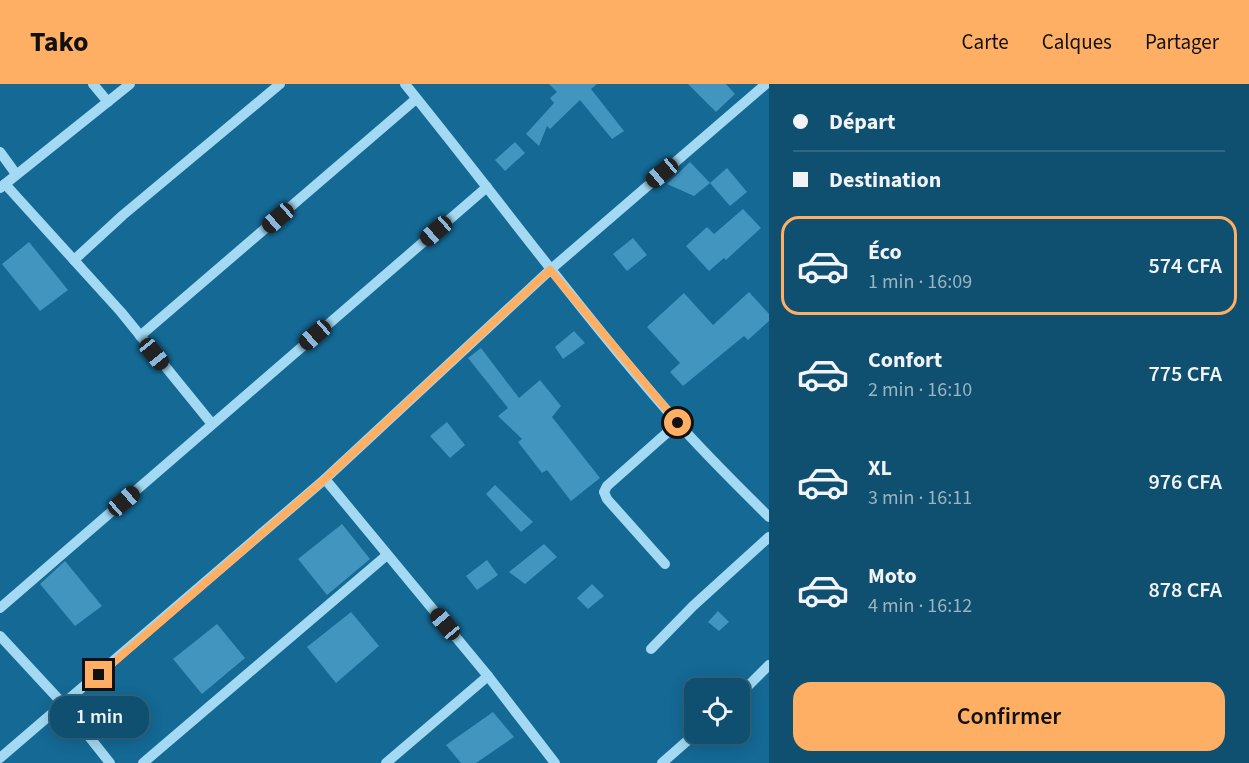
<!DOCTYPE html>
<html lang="fr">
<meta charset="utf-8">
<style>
body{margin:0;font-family:"Source Sans 3",sans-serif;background:#1d5978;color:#f1f3f6;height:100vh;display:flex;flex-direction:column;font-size:22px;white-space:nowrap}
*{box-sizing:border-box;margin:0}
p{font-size:20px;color:#9bb5c3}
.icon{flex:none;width:33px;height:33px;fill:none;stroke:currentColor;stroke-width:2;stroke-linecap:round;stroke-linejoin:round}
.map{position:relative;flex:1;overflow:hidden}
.drawer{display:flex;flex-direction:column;background:#0f4f70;width:480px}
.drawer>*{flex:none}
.top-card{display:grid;align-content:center;height:132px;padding:0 24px;background:#0f4f70}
.fabs{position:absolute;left:684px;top:594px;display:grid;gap:12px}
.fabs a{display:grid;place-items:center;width:66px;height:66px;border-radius:12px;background:#0f4f70;box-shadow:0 3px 15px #0003,0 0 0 2px #2f6683;font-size:30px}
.end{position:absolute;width:27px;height:27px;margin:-14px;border:8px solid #ffaf64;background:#111;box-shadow:0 0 0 3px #111}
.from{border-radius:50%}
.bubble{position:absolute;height:42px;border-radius:18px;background:#0f4f70;box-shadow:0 3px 15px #0003,0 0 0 2px #2f6683;font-size:20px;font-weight:600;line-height:42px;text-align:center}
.car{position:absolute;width:18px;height:36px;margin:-18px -9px;border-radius:8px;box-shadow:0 0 4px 2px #0007;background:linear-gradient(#222 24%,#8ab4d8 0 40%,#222 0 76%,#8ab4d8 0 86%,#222 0)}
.top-card b{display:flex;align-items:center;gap:21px;height:57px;font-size:22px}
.top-card b+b{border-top:2px solid #2f6683}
.top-card i{width:15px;height:15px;background:#f1f3f6}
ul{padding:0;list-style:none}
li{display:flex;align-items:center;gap:18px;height:99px;margin:0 12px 9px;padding:0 12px;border:3px solid transparent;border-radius:18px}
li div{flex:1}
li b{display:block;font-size:22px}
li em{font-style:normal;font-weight:600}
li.active{border-color:#ffaf64}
li>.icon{width:54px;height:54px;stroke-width:1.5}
.cta{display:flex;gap:12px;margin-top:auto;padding:12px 24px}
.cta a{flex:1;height:69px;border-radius:18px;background:#ffaf64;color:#111;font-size:24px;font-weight:600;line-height:69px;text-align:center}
header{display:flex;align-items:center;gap:36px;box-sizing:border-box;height:84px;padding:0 30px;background:#ffaf64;color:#111}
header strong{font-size:28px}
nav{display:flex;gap:33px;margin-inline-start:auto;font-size:21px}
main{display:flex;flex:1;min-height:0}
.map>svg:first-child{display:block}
.building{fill:#4195be}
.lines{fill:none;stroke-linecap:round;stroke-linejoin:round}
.minor{stroke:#a3d9f2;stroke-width:10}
.route{stroke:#ffaf64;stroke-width:8}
</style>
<header>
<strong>Tako</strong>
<nav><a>Carte</a><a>Calques</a><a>Partager</a></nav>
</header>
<main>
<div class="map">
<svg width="769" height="679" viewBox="0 0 769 679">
<rect width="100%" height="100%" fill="#146995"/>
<g class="building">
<path d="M549,0H597L591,5L624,47L612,55L580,16L550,45L547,42L539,62L526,50L554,19L550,14L557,8Z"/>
<path d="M688,0H726L735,10L716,28Z"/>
<path d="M515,58L525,69L505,87L495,76Z"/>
<path d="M690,78L710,99L694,112L667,100Z"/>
<path d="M727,84L747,108L730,122L710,99Z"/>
<path d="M743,125L761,144L726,176L724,174L709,187L686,162L707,143L714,150Z"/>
<path d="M633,154L647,171L627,187L613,170Z"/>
<path d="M29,158L68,206L40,227L2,180Z"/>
<path d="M749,208L769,230V237L748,256L744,252L683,302L670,288L680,279L647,243L684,209L713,241Z"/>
<path d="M574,247L585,259L563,275L555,263Z"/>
<path d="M481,264L519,314L540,296L561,322L552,333L600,394L571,417L547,386L542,389L518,358L522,355L498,332L508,324L468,274Z"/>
<path d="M447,338L465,361L450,374L430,352Z"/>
<path d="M495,401L533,438L521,448L486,410Z"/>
<path d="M342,440L370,475L327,511L298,475Z"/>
<path d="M544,460L557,473L525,500L509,488Z"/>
<path d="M487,476L498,491L477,506L466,492Z"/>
<path d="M65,477L102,522L75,542L40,500Z"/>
<path d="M592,500L604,512L588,525L577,514Z"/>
<path d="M718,527L729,538L719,547L708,538Z"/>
<path d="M351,528L379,562L336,599L307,563Z"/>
<path d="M217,540L245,574L202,610L173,575Z"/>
<path d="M493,628L514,653L476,679H461L446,661Z"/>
</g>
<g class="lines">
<g class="minor">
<path d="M93,0L108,18"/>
<path d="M405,0C496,112 581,229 677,338C706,371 738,402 769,433"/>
<path d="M0,68L16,90"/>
<path d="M5,100L121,228L212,340"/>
<path d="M0,104L130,0"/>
<path d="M74,176L123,131L280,0"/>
<path d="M140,252L416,15"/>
<path d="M325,395L488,592L555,679"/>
<path d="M665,480L607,415L604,408L607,402L678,339"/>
<path d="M0,524L487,103"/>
<path d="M0,552L64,621L110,679"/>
<path d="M651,565L693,522L769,453"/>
<path d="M740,610L769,581"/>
<path d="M0,674L325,395L550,186L766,0"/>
<path d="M143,679L387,471"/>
<path d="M386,679L488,592"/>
<path d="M662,679L695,650"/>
</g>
</g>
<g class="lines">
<path class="route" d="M99,591L325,395L550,186L678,339"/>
</g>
</svg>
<div class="fabs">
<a><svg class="icon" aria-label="locate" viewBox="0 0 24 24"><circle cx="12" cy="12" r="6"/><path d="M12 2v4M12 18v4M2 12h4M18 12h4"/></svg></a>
</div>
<i class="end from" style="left:678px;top:339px"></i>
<i class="end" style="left:99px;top:591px"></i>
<div class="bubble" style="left:50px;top:612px;width:99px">1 min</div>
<i class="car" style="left:662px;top:89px;rotate:230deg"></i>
<i class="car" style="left:278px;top:134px;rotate:229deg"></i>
<i class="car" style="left:436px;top:147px;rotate:229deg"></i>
<i class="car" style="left:315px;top:251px;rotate:229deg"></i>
<i class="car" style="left:154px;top:270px;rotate:141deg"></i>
<i class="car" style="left:124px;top:417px;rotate:49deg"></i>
<i class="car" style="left:445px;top:540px;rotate:320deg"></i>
</div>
<section class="drawer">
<div class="top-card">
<b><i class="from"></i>Départ</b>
<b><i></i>Destination</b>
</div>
<ul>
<li class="active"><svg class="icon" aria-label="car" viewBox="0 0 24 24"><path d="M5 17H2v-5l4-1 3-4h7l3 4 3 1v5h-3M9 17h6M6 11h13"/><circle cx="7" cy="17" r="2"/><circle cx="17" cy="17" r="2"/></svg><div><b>Éco</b><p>1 min · 16:09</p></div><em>574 CFA</em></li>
<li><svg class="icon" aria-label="car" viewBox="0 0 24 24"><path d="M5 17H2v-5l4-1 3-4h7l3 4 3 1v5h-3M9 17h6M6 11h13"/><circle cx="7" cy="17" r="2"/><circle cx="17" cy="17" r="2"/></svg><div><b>Confort</b><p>2 min · 16:10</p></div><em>775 CFA</em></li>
<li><svg class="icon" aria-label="car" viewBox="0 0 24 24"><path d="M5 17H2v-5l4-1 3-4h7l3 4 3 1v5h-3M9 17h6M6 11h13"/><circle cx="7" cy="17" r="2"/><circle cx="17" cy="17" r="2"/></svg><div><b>XL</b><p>3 min · 16:11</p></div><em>976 CFA</em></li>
<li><svg class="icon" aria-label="car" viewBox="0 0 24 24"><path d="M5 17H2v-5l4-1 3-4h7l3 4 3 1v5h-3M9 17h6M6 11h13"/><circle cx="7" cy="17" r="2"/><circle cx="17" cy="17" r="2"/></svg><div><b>Moto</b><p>4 min · 16:12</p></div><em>878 CFA</em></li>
</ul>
<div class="cta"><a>Confirmer</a></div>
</section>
</main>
